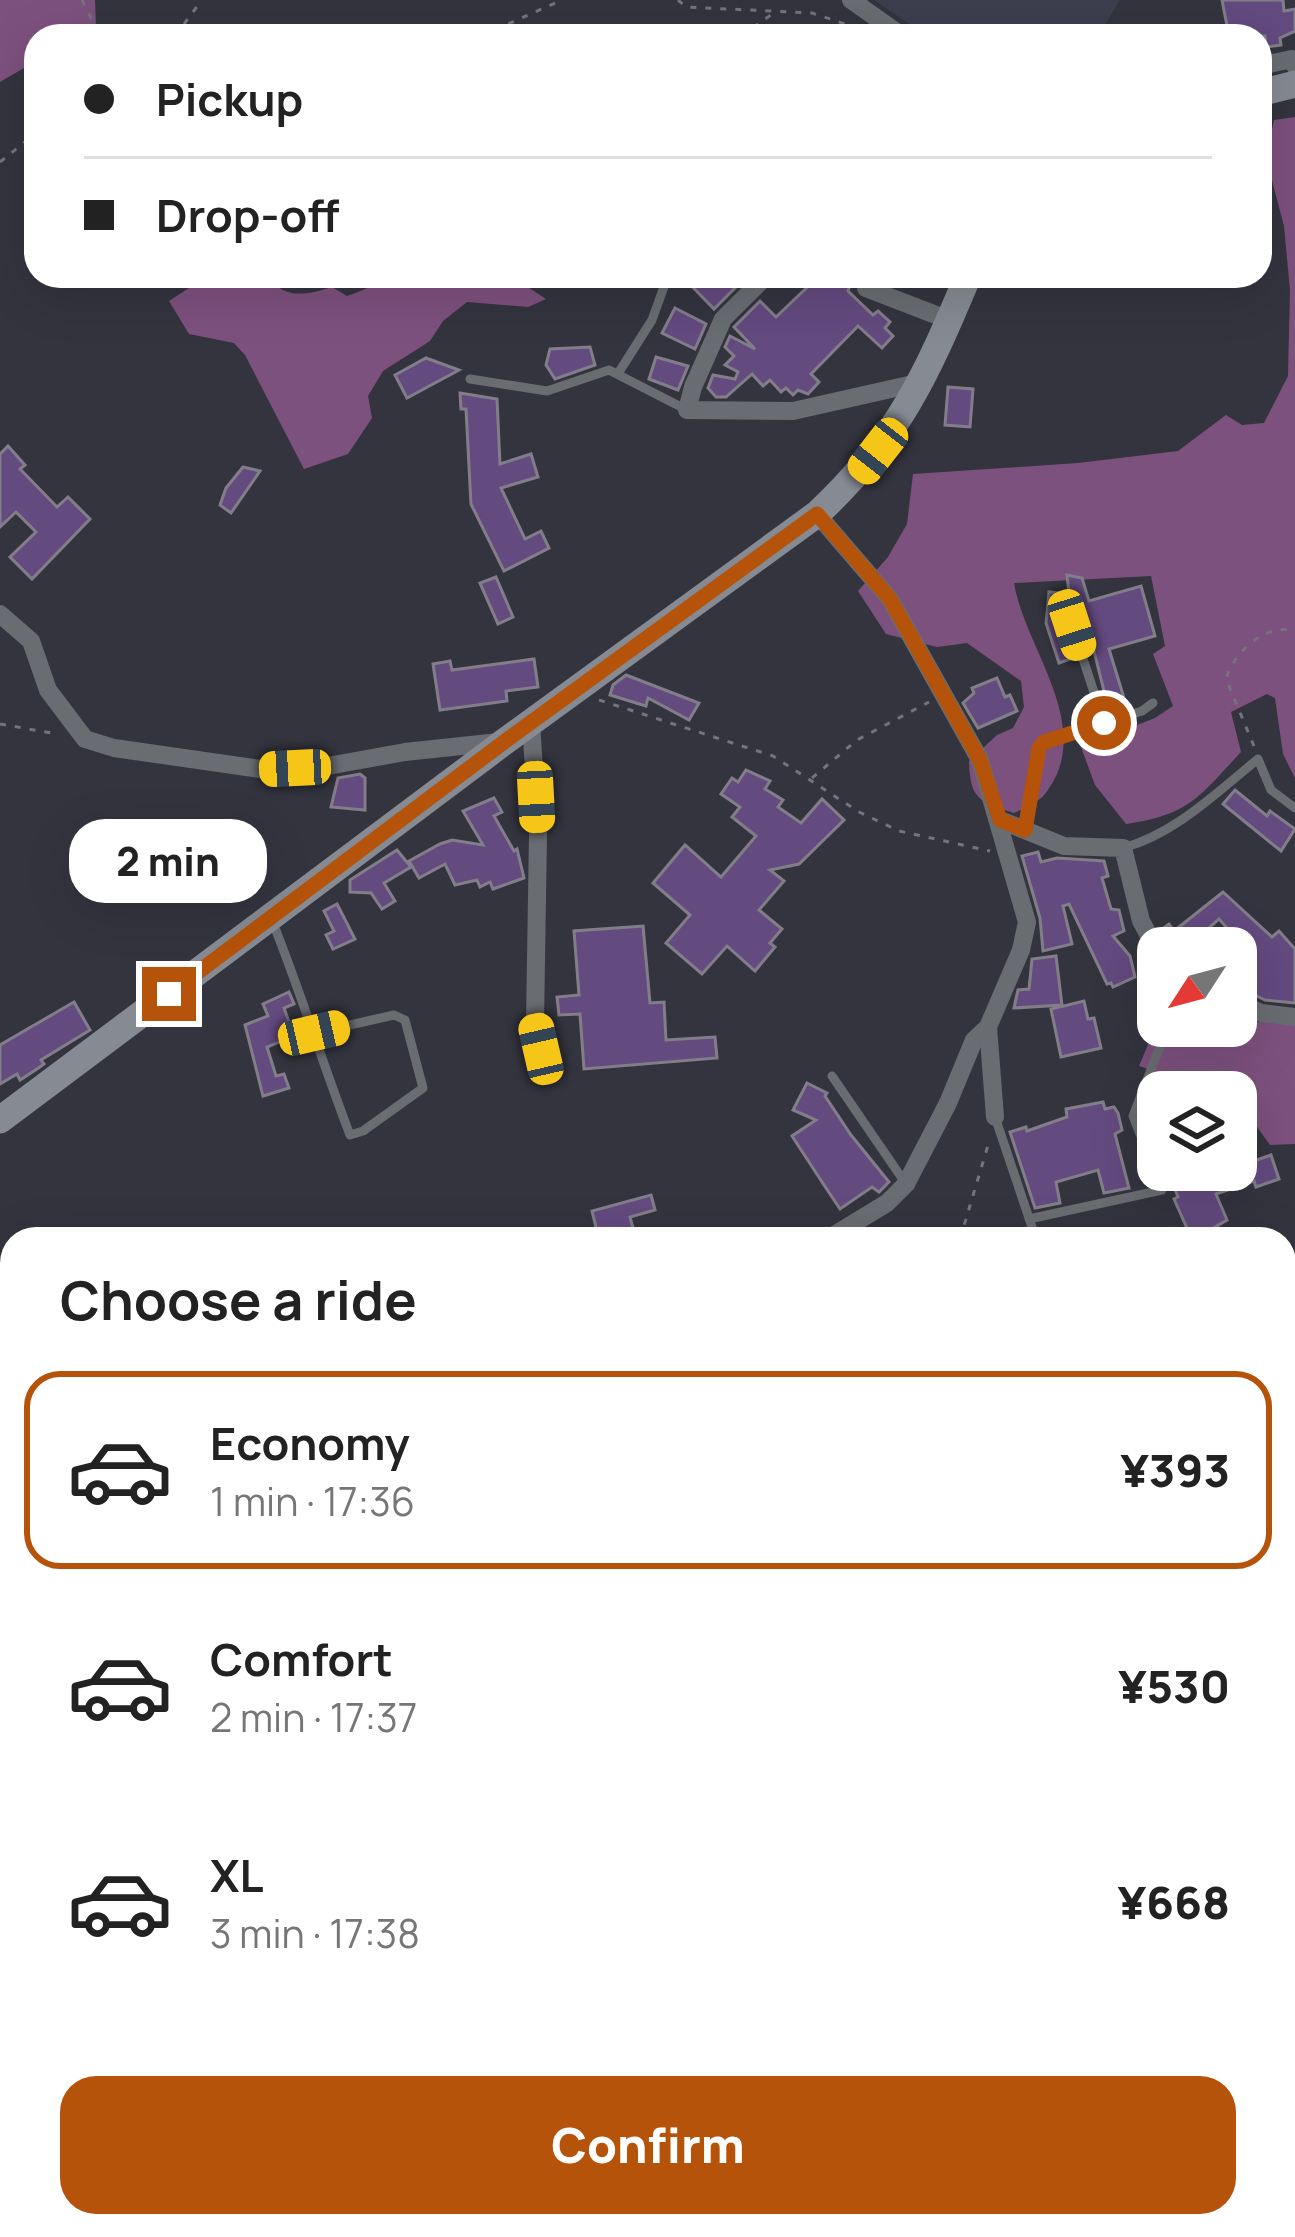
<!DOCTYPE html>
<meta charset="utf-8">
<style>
body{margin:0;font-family:Manrope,sans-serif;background:#f2f2f2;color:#222;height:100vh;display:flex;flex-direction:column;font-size:45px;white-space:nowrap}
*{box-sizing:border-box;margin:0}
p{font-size:39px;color:#767676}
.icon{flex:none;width:66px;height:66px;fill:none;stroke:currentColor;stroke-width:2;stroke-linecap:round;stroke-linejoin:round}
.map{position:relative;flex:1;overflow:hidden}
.side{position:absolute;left:0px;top:1227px;width:1296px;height:1011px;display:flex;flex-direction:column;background:#fff;border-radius:36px 36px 0 0;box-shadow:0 12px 48px #0002}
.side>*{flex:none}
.hud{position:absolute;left:24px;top:24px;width:1248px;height:264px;border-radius:36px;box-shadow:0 12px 48px #0002;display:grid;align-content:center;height:264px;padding:0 60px;background:#fff}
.needle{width:78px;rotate:234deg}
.fabs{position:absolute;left:1137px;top:927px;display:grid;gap:24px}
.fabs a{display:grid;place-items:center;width:120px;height:120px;border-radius:24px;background:#fff;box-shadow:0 12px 48px #0002;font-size:60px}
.end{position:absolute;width:54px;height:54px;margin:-27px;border:15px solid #b45309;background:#fff;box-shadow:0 0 0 6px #fff}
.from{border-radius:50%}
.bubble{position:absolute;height:84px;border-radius:36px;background:#fff;box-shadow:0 12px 48px #0002;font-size:39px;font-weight:800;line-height:84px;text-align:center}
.car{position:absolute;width:36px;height:72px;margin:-36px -18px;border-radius:15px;box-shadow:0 0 9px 3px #0007;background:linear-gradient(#f5c518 24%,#345 0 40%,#f5c518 0 76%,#345 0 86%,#f5c518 0)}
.hud b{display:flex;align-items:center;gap:42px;height:114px;font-size:45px}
.hud b+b{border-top:3px solid #e0e0e0}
.hud i{width:30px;height:30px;background:#222}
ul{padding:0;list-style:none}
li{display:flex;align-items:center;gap:36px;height:198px;margin:0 24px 18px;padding:0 36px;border:6px solid transparent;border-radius:36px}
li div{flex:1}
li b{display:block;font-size:45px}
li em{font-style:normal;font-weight:800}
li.selected{border-color:#b45309}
li>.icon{width:108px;height:108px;stroke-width:1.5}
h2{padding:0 60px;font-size:54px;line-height:144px}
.cta{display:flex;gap:24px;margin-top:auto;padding:24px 60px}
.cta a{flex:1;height:138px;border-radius:36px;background:#b45309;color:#fff;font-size:48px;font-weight:800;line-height:138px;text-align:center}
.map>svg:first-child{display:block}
.built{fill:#3d3e4e}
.green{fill:#714b72}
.forest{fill:#7d517e}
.building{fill:#634a7f;stroke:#827e89;stroke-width:3}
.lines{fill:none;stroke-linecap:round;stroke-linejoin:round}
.path{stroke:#74747d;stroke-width:3;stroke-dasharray:6 9;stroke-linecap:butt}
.lane{stroke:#696c71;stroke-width:9}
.street{stroke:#696c71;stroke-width:18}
.secondary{stroke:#868a92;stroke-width:27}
.route{stroke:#b45309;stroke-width:15}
</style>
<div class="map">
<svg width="1295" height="2237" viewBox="0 0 1295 2237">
<rect width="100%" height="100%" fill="#34343f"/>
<path class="built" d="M874,0H1120L1103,28L1107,36H927Z"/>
<path class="green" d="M12,1346V2226H1284V1867L1295,1866V2237H0V1368Z"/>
<g class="forest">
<path d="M0,0H95L96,27L86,36H36V61L0,82Z"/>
<path d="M1295,117V778L1283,754L1275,698L1267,694L1231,712L1241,752C1199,797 1189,815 1126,824L1095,785L1081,747L1155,718L1173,706L1153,654L1165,646L1151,576L1014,583C1025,650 1097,727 1045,794C1039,802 1024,808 1014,813C979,802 970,799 969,761L997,735L1013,728L1024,707L1021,681L967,643L937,647L886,634L858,591L888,557L907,524L913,474L1078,463L1178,451L1226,415L1242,425L1264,423L1288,376L1290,290L1284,226L1266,158L1274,120Z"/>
<path d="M207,276H267C284,300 307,295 332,287L347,296C375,287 384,276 414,276L419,285L446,276H511L546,299L528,307L467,302L443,321L430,341L383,371L368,396L372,418L348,454L304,469L245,355L234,343L189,334L169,301Z"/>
<path d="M1236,1012L1253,1022H1295V1144L1270,1145L1250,1117L1236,1121V1092H1181L1170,1076L1139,1066L1158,1021V1026H1236Z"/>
<path d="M363,2226H528L523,2237H361Z"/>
</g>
<g class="building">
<path d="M1222,0H1283L1284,11L1295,9V31L1280,38L1281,45L1266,47L1265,36H1229Z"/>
<path d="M682,276H747L714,309Z"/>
<path d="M819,276H853L848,291L873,315L878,311L890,322L885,328L893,336L882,348L858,326L811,374L819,382L808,394L798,390L793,395L786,388L781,392L770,380L763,386L752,374L726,397H716L708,388L713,375L735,379L738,372L725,365L734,356L725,347L730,336L755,349L734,327L760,301L776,317Z"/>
<path d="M675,308L706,324L695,349L662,333Z"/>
<path d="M590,347L595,365L555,379L546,365L550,349Z"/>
<path d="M656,357L688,366L678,390L649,379Z"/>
<path d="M426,358L459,370L407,398L395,375Z"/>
<path d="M948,387L973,389L970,427L945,425Z"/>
<path d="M460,393L497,399L500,464L531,454L538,477L501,488L525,539L541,531L549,548L504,571L471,504L466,409H461Z"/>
<path d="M8,446L25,465L20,469L57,507L68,497L90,519L32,579L10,557L36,532L16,512L0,527V454Z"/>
<path d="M243,467L260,471L231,513L220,505L226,488Z"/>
<path d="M1067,575L1082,578L1089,601L1141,586L1155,636L1109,649L1124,698L1107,703L1094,651L1090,652L1075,617L1066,618L1063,624L1073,658L1059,663L1046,623L1049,592L1069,594Z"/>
<path d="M496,577L513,617L498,624L480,583Z"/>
<path d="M534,659L538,687L506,691L507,701L440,710L433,664L450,661L452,670Z"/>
<path d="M626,675L699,703L689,720L648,698L646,706L610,695L613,685Z"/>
<path d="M997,678L1005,697L1010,695L1017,711L978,728L963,703L974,693L972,688Z"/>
<path d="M746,770L770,781L765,789L783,800L778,807L801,823L822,799L844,820L799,864L770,870L784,881L759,910L782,929L770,943L775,947L755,971L727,946L702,974L666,943L690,915L653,883L685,845L721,877L756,836L732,817L740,807L721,794L732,778L738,782Z"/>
<path d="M360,774L365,778V810L331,807L338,778Z"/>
<path d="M1235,790L1267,816L1270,811L1295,829L1281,851L1223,804Z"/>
<path d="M494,798L502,812L494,816L514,851L517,849L524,878L493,889L490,882L480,887L477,880L455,885L445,864L419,878L409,861L440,844L452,840L483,845L463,811Z"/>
<path d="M397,850L411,867L384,883L395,901L382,909L371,893L350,892V880Z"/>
<path d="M1038,852L1041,862L1057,858L1104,861L1108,876L1102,878L1111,909L1119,910L1124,931L1113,936L1130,956L1135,977L1113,987L1111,983L1107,984L1069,904L1063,906L1072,944L1043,951L1040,918L1022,856Z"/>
<path d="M1223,892L1272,937L1279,931L1295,949V1003L1265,1000L1247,991L1236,979V938L1219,919L1195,940L1191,936L1171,948L1161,930L1169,924L1174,931Z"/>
<path d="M337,904L355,939L333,949L326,935L334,931L324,911Z"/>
<path d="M643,926L650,1003L664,1002L666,1040L715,1037L717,1058L584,1069L580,1014L559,1015L557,997L579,995L574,931Z"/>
<path d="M1056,956L1062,1005L1014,1008L1018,990L1029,989L1032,959Z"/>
<path d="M289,992L294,1004L284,1008L294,1036L267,1047L276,1076L284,1074L289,1088L263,1096L245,1025L268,1016L263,1004Z"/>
<path d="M1084,1001L1088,1019L1094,1018L1101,1048L1061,1057L1051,1009Z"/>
<path d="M74,1002L90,1030L41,1060L44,1064L37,1069L20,1080L17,1074L0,1084V1045Z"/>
<path d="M807,1083L827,1093L825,1096L851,1135L889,1182L879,1192L872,1187L840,1209L824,1185L792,1136L816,1120L793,1110Z"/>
<path d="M1103,1102L1105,1109L1114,1107L1118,1113L1122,1130L1115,1134L1129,1188L1104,1193L1098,1170L1056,1182L1060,1203L1035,1208L1010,1132L1026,1127L1027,1131L1067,1117L1066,1109Z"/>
<path d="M1236,1115L1254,1161L1271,1155L1279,1179L1256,1187L1254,1181L1216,1194L1227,1220L1198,1237L1196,1232L1190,1235L1174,1199L1178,1197L1169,1174L1180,1170H1236Z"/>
<path d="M651,1195L655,1210L630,1217L636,1239H599L592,1211Z"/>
</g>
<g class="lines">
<g class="path">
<path d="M82,0L100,36"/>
<path d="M678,0L686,7L812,13L857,28"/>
<path d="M175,36L202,0"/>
<path d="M481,36L562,0"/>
<path d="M741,36L775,12"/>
<path d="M0,162L36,133"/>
<path d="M599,700L773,756L859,812L899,831L990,851"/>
<path d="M0,724L57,734"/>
<path d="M1254,746L1226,679C1235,651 1265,623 1295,631"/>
<path d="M812,778L857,740L929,702"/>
<path d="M960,1239L989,1142"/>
</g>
<g class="lane">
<path d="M619,372L652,320L665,284L673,276"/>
<path d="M470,379L547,391L609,370L687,410"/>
<path d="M1072,625L1104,723"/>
<path d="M1025,830L1039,748L1044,742L1142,711L1153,703"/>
<path d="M1123,848C1176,833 1216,793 1258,759L1271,790L1295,808"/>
<path d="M273,923C301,993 323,1065 350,1135L363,1131L423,1088L405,1020L394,1015L314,1033"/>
<path d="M832,1076L906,1184"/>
<path d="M995,1117L1036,1239"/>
<path d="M1029,1219L1162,1190L1133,1116L1168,1026"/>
<path d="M1284,1434L1295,1430"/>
<path d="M1284,1577H1295"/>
<path d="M0,1694L12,1687"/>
<path d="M1284,1701L1295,1700"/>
<path d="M1284,1816L1295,1851"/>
</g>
<g class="street">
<path d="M851,0L902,36"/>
<path d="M1260,66L1292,59L1295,66"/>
<path d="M766,276L723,319L693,387L687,410L793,411L922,382"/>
<path d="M867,276L866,288L949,320"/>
<path d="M817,514L890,599L980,760L1027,922L1021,950L988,1027L974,1040L948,1103L906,1184L887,1203L828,1239"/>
<path d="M0,614L31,641L48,690L85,739L114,748L267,770L322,767L405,752L499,742"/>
<path d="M531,722L538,834L535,1023L547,1076"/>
<path d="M1000,820L1064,846L1123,848L1141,921L1158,952"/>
<path d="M1236,1001L1261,1013L1295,1017"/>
<path d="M988,1027L995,1117"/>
</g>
<g class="secondary">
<path d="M1260,93L1295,84"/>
<path d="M0,1120L504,742L817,514C899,437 925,378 968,276"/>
</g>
</g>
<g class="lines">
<path class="route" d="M169,994L504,742L817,514L890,599L980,760L1000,820L1025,830L1039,748L1044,742L1104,723"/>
</g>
</svg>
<div class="fabs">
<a><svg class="needle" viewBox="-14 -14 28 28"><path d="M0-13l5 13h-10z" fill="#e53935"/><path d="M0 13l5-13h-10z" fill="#767676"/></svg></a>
<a><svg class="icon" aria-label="layers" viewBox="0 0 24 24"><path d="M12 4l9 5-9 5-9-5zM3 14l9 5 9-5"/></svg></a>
</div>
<i class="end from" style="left:1104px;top:723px"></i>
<i class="end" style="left:169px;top:994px"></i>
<div class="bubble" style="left:69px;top:819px;width:198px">2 min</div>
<i class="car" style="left:878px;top:451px;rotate:218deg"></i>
<i class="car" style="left:1072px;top:625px;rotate:162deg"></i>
<i class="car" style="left:295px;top:768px;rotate:267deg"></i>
<i class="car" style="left:536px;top:797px;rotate:177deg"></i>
<i class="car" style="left:314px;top:1033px;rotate:77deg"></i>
<i class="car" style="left:541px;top:1049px;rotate:347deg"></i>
<div class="hud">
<b><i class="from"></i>Pickup</b>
<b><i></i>Drop-off</b>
</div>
<section class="side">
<h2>Choose a ride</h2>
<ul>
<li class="selected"><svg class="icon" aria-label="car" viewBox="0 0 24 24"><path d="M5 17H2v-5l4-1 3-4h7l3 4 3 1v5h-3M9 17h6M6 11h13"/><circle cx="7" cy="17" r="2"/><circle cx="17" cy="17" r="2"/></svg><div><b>Economy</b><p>1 min · 17:36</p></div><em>¥393</em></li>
<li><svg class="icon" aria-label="car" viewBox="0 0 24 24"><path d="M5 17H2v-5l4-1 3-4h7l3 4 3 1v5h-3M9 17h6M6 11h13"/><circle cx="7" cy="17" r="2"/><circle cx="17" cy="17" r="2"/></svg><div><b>Comfort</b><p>2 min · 17:37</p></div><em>¥530</em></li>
<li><svg class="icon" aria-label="car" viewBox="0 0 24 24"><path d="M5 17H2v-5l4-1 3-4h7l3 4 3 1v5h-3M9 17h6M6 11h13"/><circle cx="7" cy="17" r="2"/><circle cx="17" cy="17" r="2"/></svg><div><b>XL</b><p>3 min · 17:38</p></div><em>¥668</em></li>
</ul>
<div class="cta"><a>Confirm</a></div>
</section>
</div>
